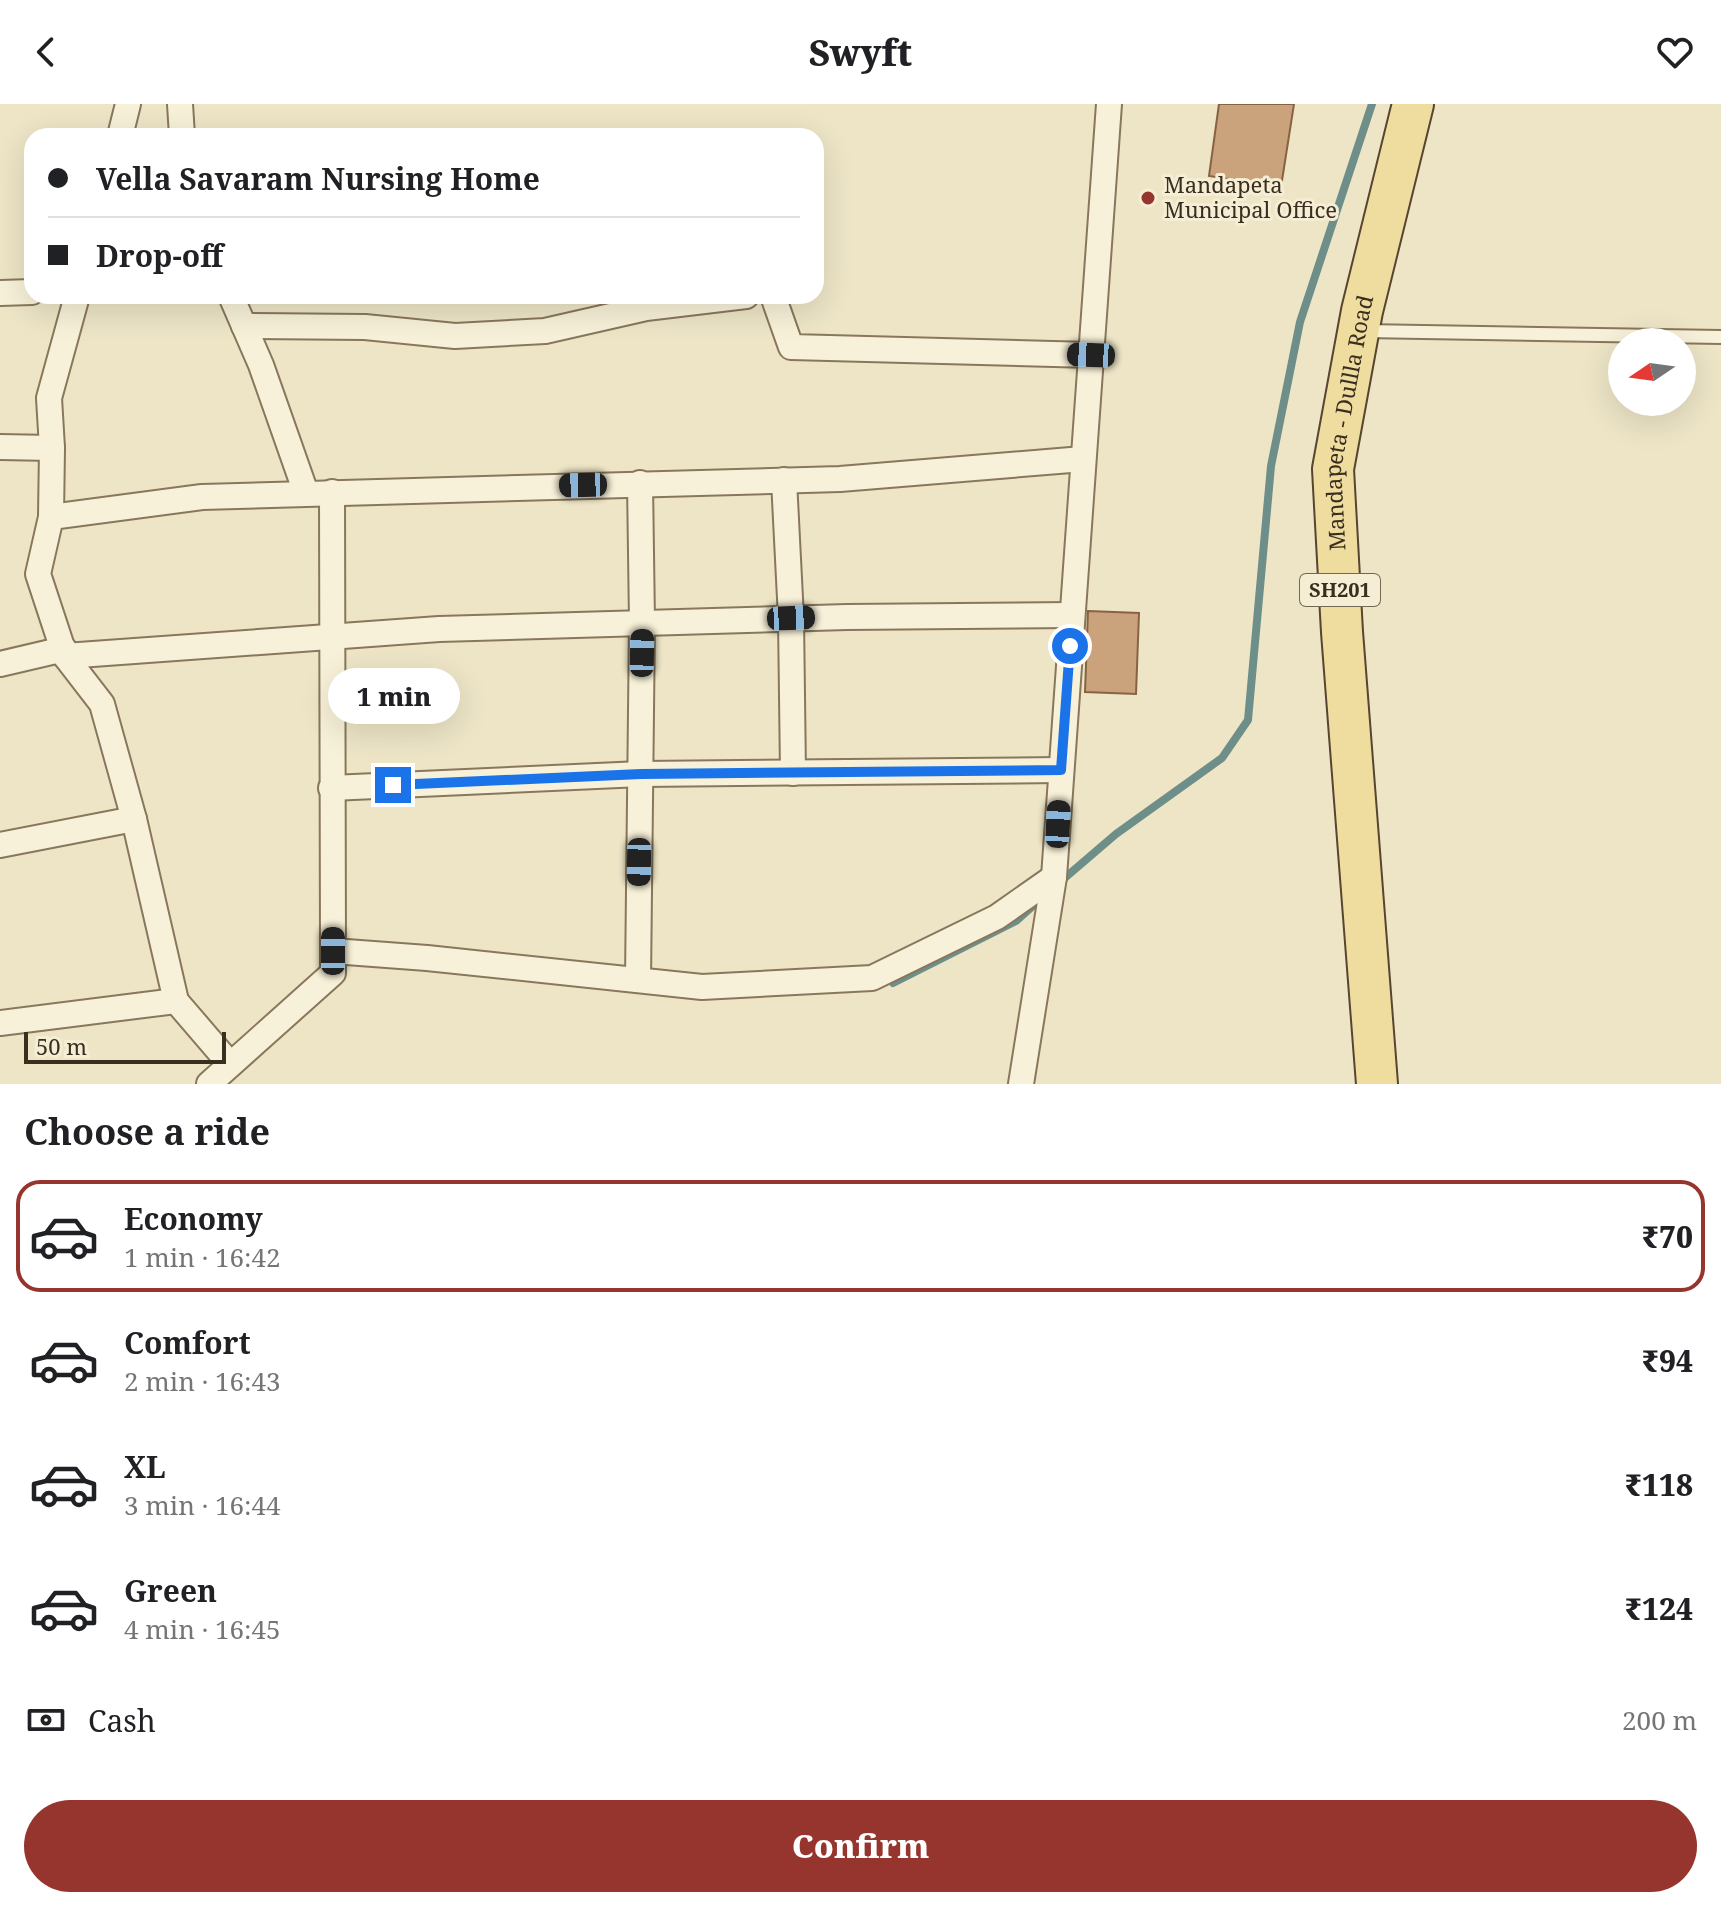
<!DOCTYPE html>
<meta charset="utf-8">
<style>
body{margin:0;font-family:"Noto Serif",serif;background:#f6f6f6;color:#202124;height:100vh;display:flex;flex-direction:column;font-size:30px;white-space:nowrap}
*{box-sizing:border-box;margin:0}
p{font-size:26px;color:#757577}
.icon{flex:none;width:44px;height:44px;fill:none;stroke:currentColor;stroke-width:2;stroke-linecap:round;stroke-linejoin:round}
.map{position:relative;height:980px;overflow:hidden}
.panel{display:flex;flex-direction:column;background:#fff;flex:1}
.panel>*{flex:none}
.banner{position:absolute;left:24px;top:24px;width:800px;height:176px;border-radius:24px;box-shadow:0 8px 32px #0002;display:grid;align-content:center;height:176px;padding:0 24px;background:#fff}
.needle{width:52px;rotate:257deg}
.buttons{position:absolute;left:1608px;top:224px;display:grid;gap:16px}
.buttons a{display:grid;place-items:center;width:88px;height:88px;border-radius:50%;background:#fff;box-shadow:0 8px 32px #0002;font-size:40px}
.scale{position:absolute;left:24px;bottom:20px;width:202px;box-sizing:border-box;padding-left:8px;border:4px solid #392e1f;border-top:0;font-size:22px;line-height:28px;white-space:nowrap;color:#392e1f;-webkit-text-stroke:6px #f5eed5;paint-order:stroke}
.end{position:absolute;width:36px;height:36px;margin:-18px;border:10px solid #1a73e8;background:#fff;box-shadow:0 0 0 4px #fff}
.from{border-radius:50%}
.bubble{position:absolute;height:56px;border-radius:28px;background:#fff;box-shadow:0 8px 32px #0002;font-size:26px;font-weight:800;line-height:56px;text-align:center}
.car{position:absolute;width:24px;height:48px;margin:-24px -12px;border-radius:10px;box-shadow:0 0 6px 2px #0007;background:linear-gradient(#222 24%,#8ab4d8 0 40%,#222 0 76%,#8ab4d8 0 86%,#222 0)}
.banner b{display:flex;align-items:center;gap:28px;height:76px;font-size:30px}
.banner b+b{border-top:2px solid #e0e0e0}
.banner i{width:20px;height:20px;background:#202124}
ul{padding:0;list-style:none}
li{display:flex;align-items:center;gap:24px;height:112px;margin:0 16px 12px;padding:0 8px;border:4px solid transparent;border-radius:24px}
li div{flex:1}
li b{display:block;font-size:30px}
li em{font-style:normal;font-weight:800}
li.on{border-color:#96352d}
li>.icon{width:72px;height:72px;stroke-width:1.5}
h2{padding:0 24px;font-size:36px;line-height:96px}
.pay{display:flex;align-items:center;gap:20px;height:88px;padding:0 24px;font-size:30px}
.pay p{margin-inline-start:auto}
.cta{display:flex;gap:16px;margin-top:auto;padding:16px 24px}
.cta a{flex:1;height:92px;border-radius:48px;background:#96352d;color:#fff;font-size:32px;font-weight:800;line-height:92px;text-align:center}
header{display:flex;justify-content:space-between;align-items:center;height:104px;padding:0 24px;background:#fff;font-size:36px;font-weight:800}
.map>svg:first-child{display:block}
.lines{fill:none;stroke-linecap:round;stroke-linejoin:round}
.stream{stroke:#6e8f89;stroke-width:8}
.building{fill:#caa37d;stroke:#876342;stroke-width:2}
.lane-casing{stroke:#88775c;stroke-width:16}
.street-casing{stroke:#88775c;stroke-width:28}
.primary-casing{stroke:#564530;stroke-width:44}
.lane{stroke:#f8f1d9;stroke-width:12}
.street{stroke:#f8f1d9;stroke-width:24}
.primary{stroke:#efdc9f;stroke-width:40}
.route{stroke:#1a73e8;stroke-width:10}
.poi-dot{fill:#96352d;stroke:#f5eed5;stroke-width:3}
.labels{text-anchor:middle;stroke-width:6;stroke-linejoin:round;paint-order:stroke}
.shield{fill:#f5eed5;stroke:#716856;stroke-width:2}
.shield-label{font-size:20px;font-weight:bold;fill:#392e1f}
.poi-label{font-size:22px;fill:#392e1f;stroke:#f5eed5;text-anchor:start}
.street-label{font-size:22px;fill:#392e1f;stroke:#f5eed5}
</style>
<header><svg class="icon" aria-label="back" viewBox="0 0 24 24"><path d="M15 5l-7 7 7 7"/></svg>Swyft<svg class="icon" aria-label="heart" viewBox="0 0 24 24"><path d="M12 20l-8-8c-3-5 5-10 8-4 3-6 11-1 8 4z"/></svg></header>
<div class="map">
<svg width="1721" height="980" viewBox="0 0 1721 980">
<rect width="100%" height="100%" fill="#ede5c6"/>
<g class="lines">
<g class="stream">
<path d="M1060,778L1116,730L1222,654L1248,616L1271,362L1300,218L1372,0"/>
<path d="M893,879L1016,817L1035,800"/>
</g>
</g>
<g class="building">
<path d="M1219,0H1294L1281,83L1209,72Z"/>
<path d="M1088,507L1139,509L1136,590L1085,588Z"/>
</g>
<g class="lines">
<g class="lane-casing">
<path id="lane" d="M1364,227L1721,233"/>
</g>
<g class="street-casing">
<g id="street">
<path d="M180,0L182,32"/>
<path d="M120,32L128,0"/>
<path d="M0,189L32,188"/>
<path d="M77,192L49,294L52,344L51,413L38,470L65,552L102,600L134,715L176,897L230,960"/>
<path d="M231,192L261,261L306,389"/>
<path d="M773,192L791,243L1091,251"/>
<path d="M244,222L365,223L455,232L545,227L646,204L746,192"/>
<path d="M0,343L52,344"/>
<path d="M784,376L791,514L793,669"/>
<path d="M332,388L333,847"/>
<path d="M51,413L202,393L840,375L1083,355"/>
<path d="M65,552L439,525L847,513L1072,511"/>
<path d="M0,560L64,545"/>
<path d="M331,684L641,670L1061,666"/>
<path d="M0,741L134,715"/>
<path d="M638,876L642,518L640,379"/>
<path d="M0,919L176,897"/>
<path d="M209,980L333,869V847L427,854L702,883L872,874L997,813L1054,773"/>
<path d="M1021,980L1054,773L1109,0"/>
</g>
</g>
<g class="primary-casing">
<g id="primary">
<path id="s1" d="M1377,980L1342,528L1333,365L1362,207L1413,0"/>
</g>
</g>
<use href="#lane" class="lane"/>
<use href="#street" class="street"/>
<use href="#primary" class="primary"/>
</g>
<g class="lines">
<path class="route" d="M393,681L641,670L1061,666L1070,542"/>
</g>
<circle class="poi-dot" cx="1148" cy="94" r="8"/>
<g class="labels">
<rect class="shield" x="1300" y="470" width="80" height="32" rx="6"/>
<g class="shield-label">
<text x="1340" y="493">SH201</text>
</g>
<g class="poi-label">
<text x="1164" y="89">Mandapeta<tspan x="1164" dy="25">Municipal Office</tspan></text>
</g>
<g class="street-label">
<text dy="8" stroke="none"><textPath href="#s1" startOffset="664">Mandapeta - Dullla Road</textPath></text>
</g>
</g>
</svg>
<div class="buttons">
<a><svg class="needle" viewBox="-14 -14 28 28"><path d="M0-13l5 13h-10z" fill="#e53935"/><path d="M0 13l5-13h-10z" fill="#757577"/></svg></a>
</div>
<div class="scale">50 m</div>
<i class="end from" style="left:1070px;top:542px"></i>
<i class="end" style="left:393px;top:681px"></i>
<div class="bubble" style="left:328px;top:564px;width:132px">1 min</div>
<i class="car" style="left:1091px;top:251px;rotate:272deg"></i>
<i class="car" style="left:583px;top:381px;rotate:269deg"></i>
<i class="car" style="left:791px;top:514px;rotate:88deg"></i>
<i class="car" style="left:642px;top:549px;rotate:1deg"></i>
<i class="car" style="left:1058px;top:720px;rotate:3deg"></i>
<i class="car" style="left:639px;top:758px;rotate:181deg"></i>
<i class="car" style="left:333px;top:847px;rotate:0deg"></i>
<div class="banner">
<b><i class="from"></i>Vella Savaram Nursing Home</b>
<b><i></i>Drop-off</b>
</div>
</div>
<section class="panel">
<h2>Choose a ride</h2>
<ul>
<li class="on"><svg class="icon" aria-label="car" viewBox="0 0 24 24"><path d="M5 17H2v-5l4-1 3-4h7l3 4 3 1v5h-3M9 17h6M6 11h13"/><circle cx="7" cy="17" r="2"/><circle cx="17" cy="17" r="2"/></svg><div><b>Economy</b><p>1 min · 16:42</p></div><em>₹70</em></li>
<li><svg class="icon" aria-label="car" viewBox="0 0 24 24"><path d="M5 17H2v-5l4-1 3-4h7l3 4 3 1v5h-3M9 17h6M6 11h13"/><circle cx="7" cy="17" r="2"/><circle cx="17" cy="17" r="2"/></svg><div><b>Comfort</b><p>2 min · 16:43</p></div><em>₹94</em></li>
<li><svg class="icon" aria-label="car" viewBox="0 0 24 24"><path d="M5 17H2v-5l4-1 3-4h7l3 4 3 1v5h-3M9 17h6M6 11h13"/><circle cx="7" cy="17" r="2"/><circle cx="17" cy="17" r="2"/></svg><div><b>XL</b><p>3 min · 16:44</p></div><em>₹118</em></li>
<li><svg class="icon" aria-label="car" viewBox="0 0 24 24"><path d="M5 17H2v-5l4-1 3-4h7l3 4 3 1v5h-3M9 17h6M6 11h13"/><circle cx="7" cy="17" r="2"/><circle cx="17" cy="17" r="2"/></svg><div><b>Green</b><p>4 min · 16:45</p></div><em>₹124</em></li>
</ul>
<div class="pay"><svg class="icon" aria-label="cash" viewBox="0 0 24 24"><path d="M3 7h18v10H3z"/><circle cx="12" cy="12" r="2"/></svg>Cash<p>200 m</p></div>
<div class="cta"><a>Confirm</a></div>
</section>
